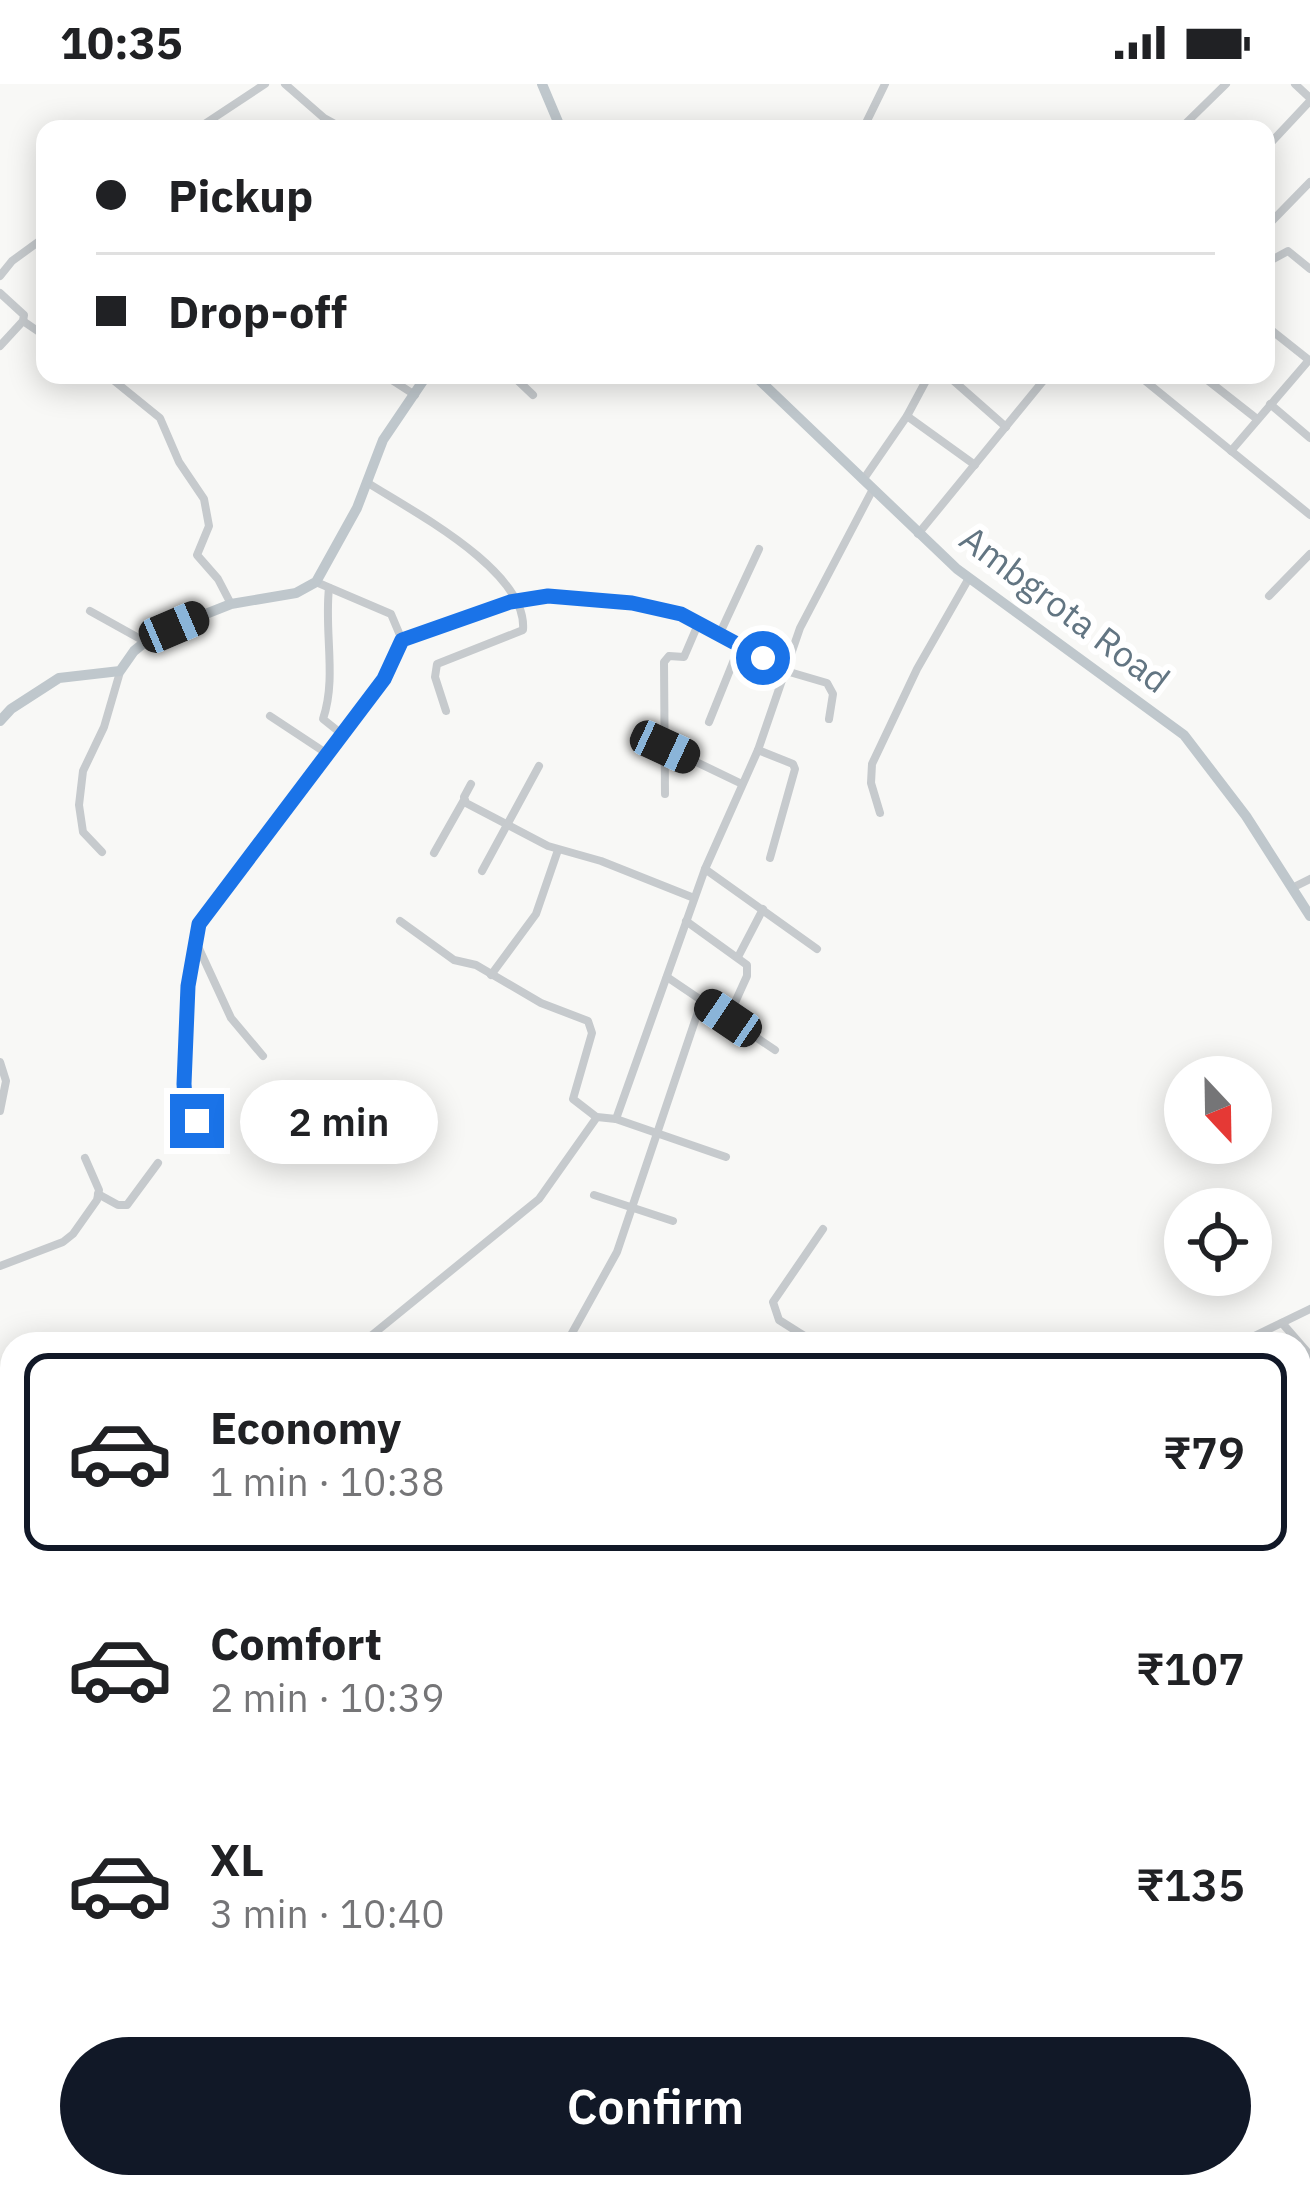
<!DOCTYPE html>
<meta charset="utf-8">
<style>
body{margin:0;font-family:"IBM Plex Sans",sans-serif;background:#f2f2f2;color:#202124;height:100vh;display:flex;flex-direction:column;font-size:45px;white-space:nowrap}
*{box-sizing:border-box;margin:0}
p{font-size:39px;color:#757577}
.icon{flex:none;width:66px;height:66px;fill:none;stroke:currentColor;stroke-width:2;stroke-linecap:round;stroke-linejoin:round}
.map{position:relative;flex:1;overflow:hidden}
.panel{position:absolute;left:0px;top:1248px;width:1311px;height:867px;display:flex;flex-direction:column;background:#fff;border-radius:36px 36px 0 0;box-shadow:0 6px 30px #0003}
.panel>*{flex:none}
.hud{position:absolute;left:36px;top:36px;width:1239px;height:264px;border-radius:24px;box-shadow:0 6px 30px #0003;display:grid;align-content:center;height:264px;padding:0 60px;background:#fff}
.needle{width:78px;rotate:158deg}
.tools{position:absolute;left:1164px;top:972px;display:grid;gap:24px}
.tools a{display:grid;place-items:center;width:108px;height:108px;border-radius:50%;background:#fff;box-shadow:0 6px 30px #0003;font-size:60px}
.end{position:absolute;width:54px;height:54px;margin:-27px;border:15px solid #1a73e8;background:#fff;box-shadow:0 0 0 6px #fff}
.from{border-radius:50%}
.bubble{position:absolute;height:84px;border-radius:42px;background:#fff;box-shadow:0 6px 30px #0003;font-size:39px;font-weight:600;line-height:84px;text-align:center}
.car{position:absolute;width:36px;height:72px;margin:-36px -18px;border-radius:15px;box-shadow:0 0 9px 3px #0007;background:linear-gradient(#222 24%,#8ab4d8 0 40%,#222 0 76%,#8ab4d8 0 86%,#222 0)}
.hud b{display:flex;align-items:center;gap:42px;height:114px;font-size:45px}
.hud b+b{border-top:3px solid #e0e0e0}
.hud i{width:30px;height:30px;background:#202124}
ul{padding:21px 0 0;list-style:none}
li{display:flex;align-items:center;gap:36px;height:198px;margin:0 24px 18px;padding:0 36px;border:6px solid transparent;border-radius:24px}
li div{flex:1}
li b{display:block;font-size:45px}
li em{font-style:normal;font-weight:600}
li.active{border-color:#111827}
li>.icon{width:108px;height:108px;stroke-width:1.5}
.cta{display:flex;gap:24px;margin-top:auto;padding:24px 60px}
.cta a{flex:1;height:138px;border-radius:72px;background:#111827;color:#fff;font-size:48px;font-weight:600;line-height:138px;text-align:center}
.status{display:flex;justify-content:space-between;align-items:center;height:84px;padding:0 60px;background:#fff;direction:ltr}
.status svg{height:33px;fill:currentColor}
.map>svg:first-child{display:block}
.green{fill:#dae1d6}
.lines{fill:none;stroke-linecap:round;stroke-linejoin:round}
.street{stroke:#c6cacd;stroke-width:8}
.secondary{stroke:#bfc7cc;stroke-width:10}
.primary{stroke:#bfc7cc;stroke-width:10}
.route{stroke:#1a73e8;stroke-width:15}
.labels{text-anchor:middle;stroke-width:12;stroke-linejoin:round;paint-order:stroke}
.street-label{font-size:36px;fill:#627582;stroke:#fff}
</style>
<div class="status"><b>10:35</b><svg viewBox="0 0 49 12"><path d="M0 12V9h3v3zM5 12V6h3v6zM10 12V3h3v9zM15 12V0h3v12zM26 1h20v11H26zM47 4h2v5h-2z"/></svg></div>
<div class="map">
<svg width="1310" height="2114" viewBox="0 0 1310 2114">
<rect width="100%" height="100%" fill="#f8f8f6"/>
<g class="green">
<path d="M12,1734V1881L0,1894V1771Z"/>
<path d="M1299,1755L1310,1764V1853L1299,1878Z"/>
<path d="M0,1941L12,1943V1997L0,2000Z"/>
<path d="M1077,2103H1162L1153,2114H1091Z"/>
</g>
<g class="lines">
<g class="street">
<path d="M285,0L324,34L344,45"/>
<path d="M1295,0L1310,14"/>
<path d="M197,45L265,0"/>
<path d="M863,45L885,0"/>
<path d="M1180,45L1226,0"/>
<path d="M1266,64L1310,17"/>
<path d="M1266,143L1310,98"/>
<path d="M1266,179L1288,167L1310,185"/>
<path d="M0,192L12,177L45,153"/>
<path d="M0,209L24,231L23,237L0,262"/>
<path d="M23,237L45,252"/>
<path d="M1266,242L1309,276"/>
<path d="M107,291L160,334L179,378L204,415L209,442L197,471L218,495L231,520"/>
<path d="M384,291L415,311"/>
<path d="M512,291L533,311"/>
<path d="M947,291L1006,343"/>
<path d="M1138,291L1310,431"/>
<path d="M1201,291L1257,335"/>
<path d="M1270,320L1310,354"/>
<path d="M907,332L975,381"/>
<path d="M1231,367L1309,276"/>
<path d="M863,396L907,332L929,291"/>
<path d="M368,399C412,427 528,487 523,546L437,580L435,593L446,627"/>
<path d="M918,450L1048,291"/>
<path d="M329,504C324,548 337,594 323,635L343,651"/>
<path d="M1269,512L1310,470"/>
<path d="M90,527L144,557"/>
<path d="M720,549L759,465"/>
<path d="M402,556L529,513L597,515L681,530L786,587L827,599L833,610L829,635"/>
<path d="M270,632L329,671"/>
<path d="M709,638L740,561"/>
<path d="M665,663L742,700"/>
<path d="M758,666L793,680L795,685L770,774"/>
<path d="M471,700L464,713L466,719L548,762L601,777L694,814"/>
<path d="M665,710L664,578L669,572L684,573L699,538"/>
<path d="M880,729L871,699L872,680L917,585L969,494"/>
<path d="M102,768L83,748L79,721L83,687L104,643L120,588"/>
<path d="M434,769L464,716"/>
<path d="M705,785L817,865"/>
<path d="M482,787L539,682"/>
<path d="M1292,804L1310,795"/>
<path d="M400,837L454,876L476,881L541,919L588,937L592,949L573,1015L595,1032"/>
<path d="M686,837L747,881V892L728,934"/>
<path d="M195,856L231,934L263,972"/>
<path d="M738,873L763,825"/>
<path d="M491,891L536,830L558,766"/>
<path d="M667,893L775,966"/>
<path d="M0,978L6,997L0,1027"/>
<path d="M616,1035L705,785L758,666L800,544L873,405"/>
<path d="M223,1065L197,1037L185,1014L188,901L199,840L260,754L309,698L400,567L402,556L391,530L316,498"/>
<path d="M98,1110L118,1121H127L158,1079"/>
<path d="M594,1111L673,1137"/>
<path d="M0,1182L63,1158L73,1150L97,1116L99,1106L85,1074"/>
<path d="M1282,1239L1310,1271"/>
<path d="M361,1260L539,1115L597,1033L616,1035L726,1073"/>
<path d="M566,1260L617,1168L702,916"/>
<path d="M817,1260L779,1236L773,1218L823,1145"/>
<path d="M1238,1260L1310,1225"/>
<path d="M1299,1303L1310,1315"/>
<path d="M1299,1342L1310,1355"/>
<path d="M0,1354L12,1363"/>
<path d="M1310,1365L1303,1376L1310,1395"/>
<path d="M0,1465L8,1477L0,1487"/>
<path d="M1299,1597L1310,1590"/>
<path d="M1299,1926L1310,1914"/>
<path d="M0,2011L12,2006"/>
<path d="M144,2103L146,2114"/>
<path d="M754,2103L762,2114"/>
<path d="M1184,2103L1190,2114"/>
<path d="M599,2114L606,2103"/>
<path d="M733,2114L748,2103"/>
<path d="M934,2114L963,2103"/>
</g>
<path class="secondary" d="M0,637L11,625L59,594L120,587L134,567L155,550L231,520L296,509L316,498L357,424L383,356L427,291"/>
<g class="primary">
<path d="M542,0L561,45"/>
<path d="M754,291L957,485L1184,651L1246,732L1310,832"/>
</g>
</g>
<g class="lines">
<path class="route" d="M197,1037L185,1014L184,1000L188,902L199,840L384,595L402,556L510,518L548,512L632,519L681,530L763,574"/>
</g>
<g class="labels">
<g class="street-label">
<text transform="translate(1065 525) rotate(37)" y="13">Ambgrota Road</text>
</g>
</g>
</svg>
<div class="tools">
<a><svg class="needle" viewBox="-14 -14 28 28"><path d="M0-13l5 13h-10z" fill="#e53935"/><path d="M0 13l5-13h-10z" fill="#757577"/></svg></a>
<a><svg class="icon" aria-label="locate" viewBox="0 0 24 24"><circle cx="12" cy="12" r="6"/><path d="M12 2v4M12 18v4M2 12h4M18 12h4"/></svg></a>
</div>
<i class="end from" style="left:763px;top:574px"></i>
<i class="end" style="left:197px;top:1037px"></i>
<div class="bubble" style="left:240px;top:996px;width:198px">2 min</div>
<i class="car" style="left:174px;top:543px;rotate:67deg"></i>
<i class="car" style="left:665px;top:663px;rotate:115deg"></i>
<i class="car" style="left:728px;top:934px;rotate:304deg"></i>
<div class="hud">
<b><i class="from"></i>Pickup</b>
<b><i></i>Drop-off</b>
</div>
<section class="panel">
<ul>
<li class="active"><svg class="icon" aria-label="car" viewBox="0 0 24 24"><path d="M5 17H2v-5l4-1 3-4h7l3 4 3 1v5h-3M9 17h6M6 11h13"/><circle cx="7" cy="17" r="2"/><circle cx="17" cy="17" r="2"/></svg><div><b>Economy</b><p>1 min · 10:38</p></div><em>₹79</em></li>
<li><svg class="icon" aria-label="car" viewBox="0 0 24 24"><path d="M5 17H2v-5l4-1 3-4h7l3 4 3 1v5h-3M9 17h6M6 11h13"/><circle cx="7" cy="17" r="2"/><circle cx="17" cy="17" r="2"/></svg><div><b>Comfort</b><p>2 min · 10:39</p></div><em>₹107</em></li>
<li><svg class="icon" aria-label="car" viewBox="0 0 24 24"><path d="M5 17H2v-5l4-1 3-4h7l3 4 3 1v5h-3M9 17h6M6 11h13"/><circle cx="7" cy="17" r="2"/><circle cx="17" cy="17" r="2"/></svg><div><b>XL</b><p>3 min · 10:40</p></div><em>₹135</em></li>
</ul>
<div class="cta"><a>Confirm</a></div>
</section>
</div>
